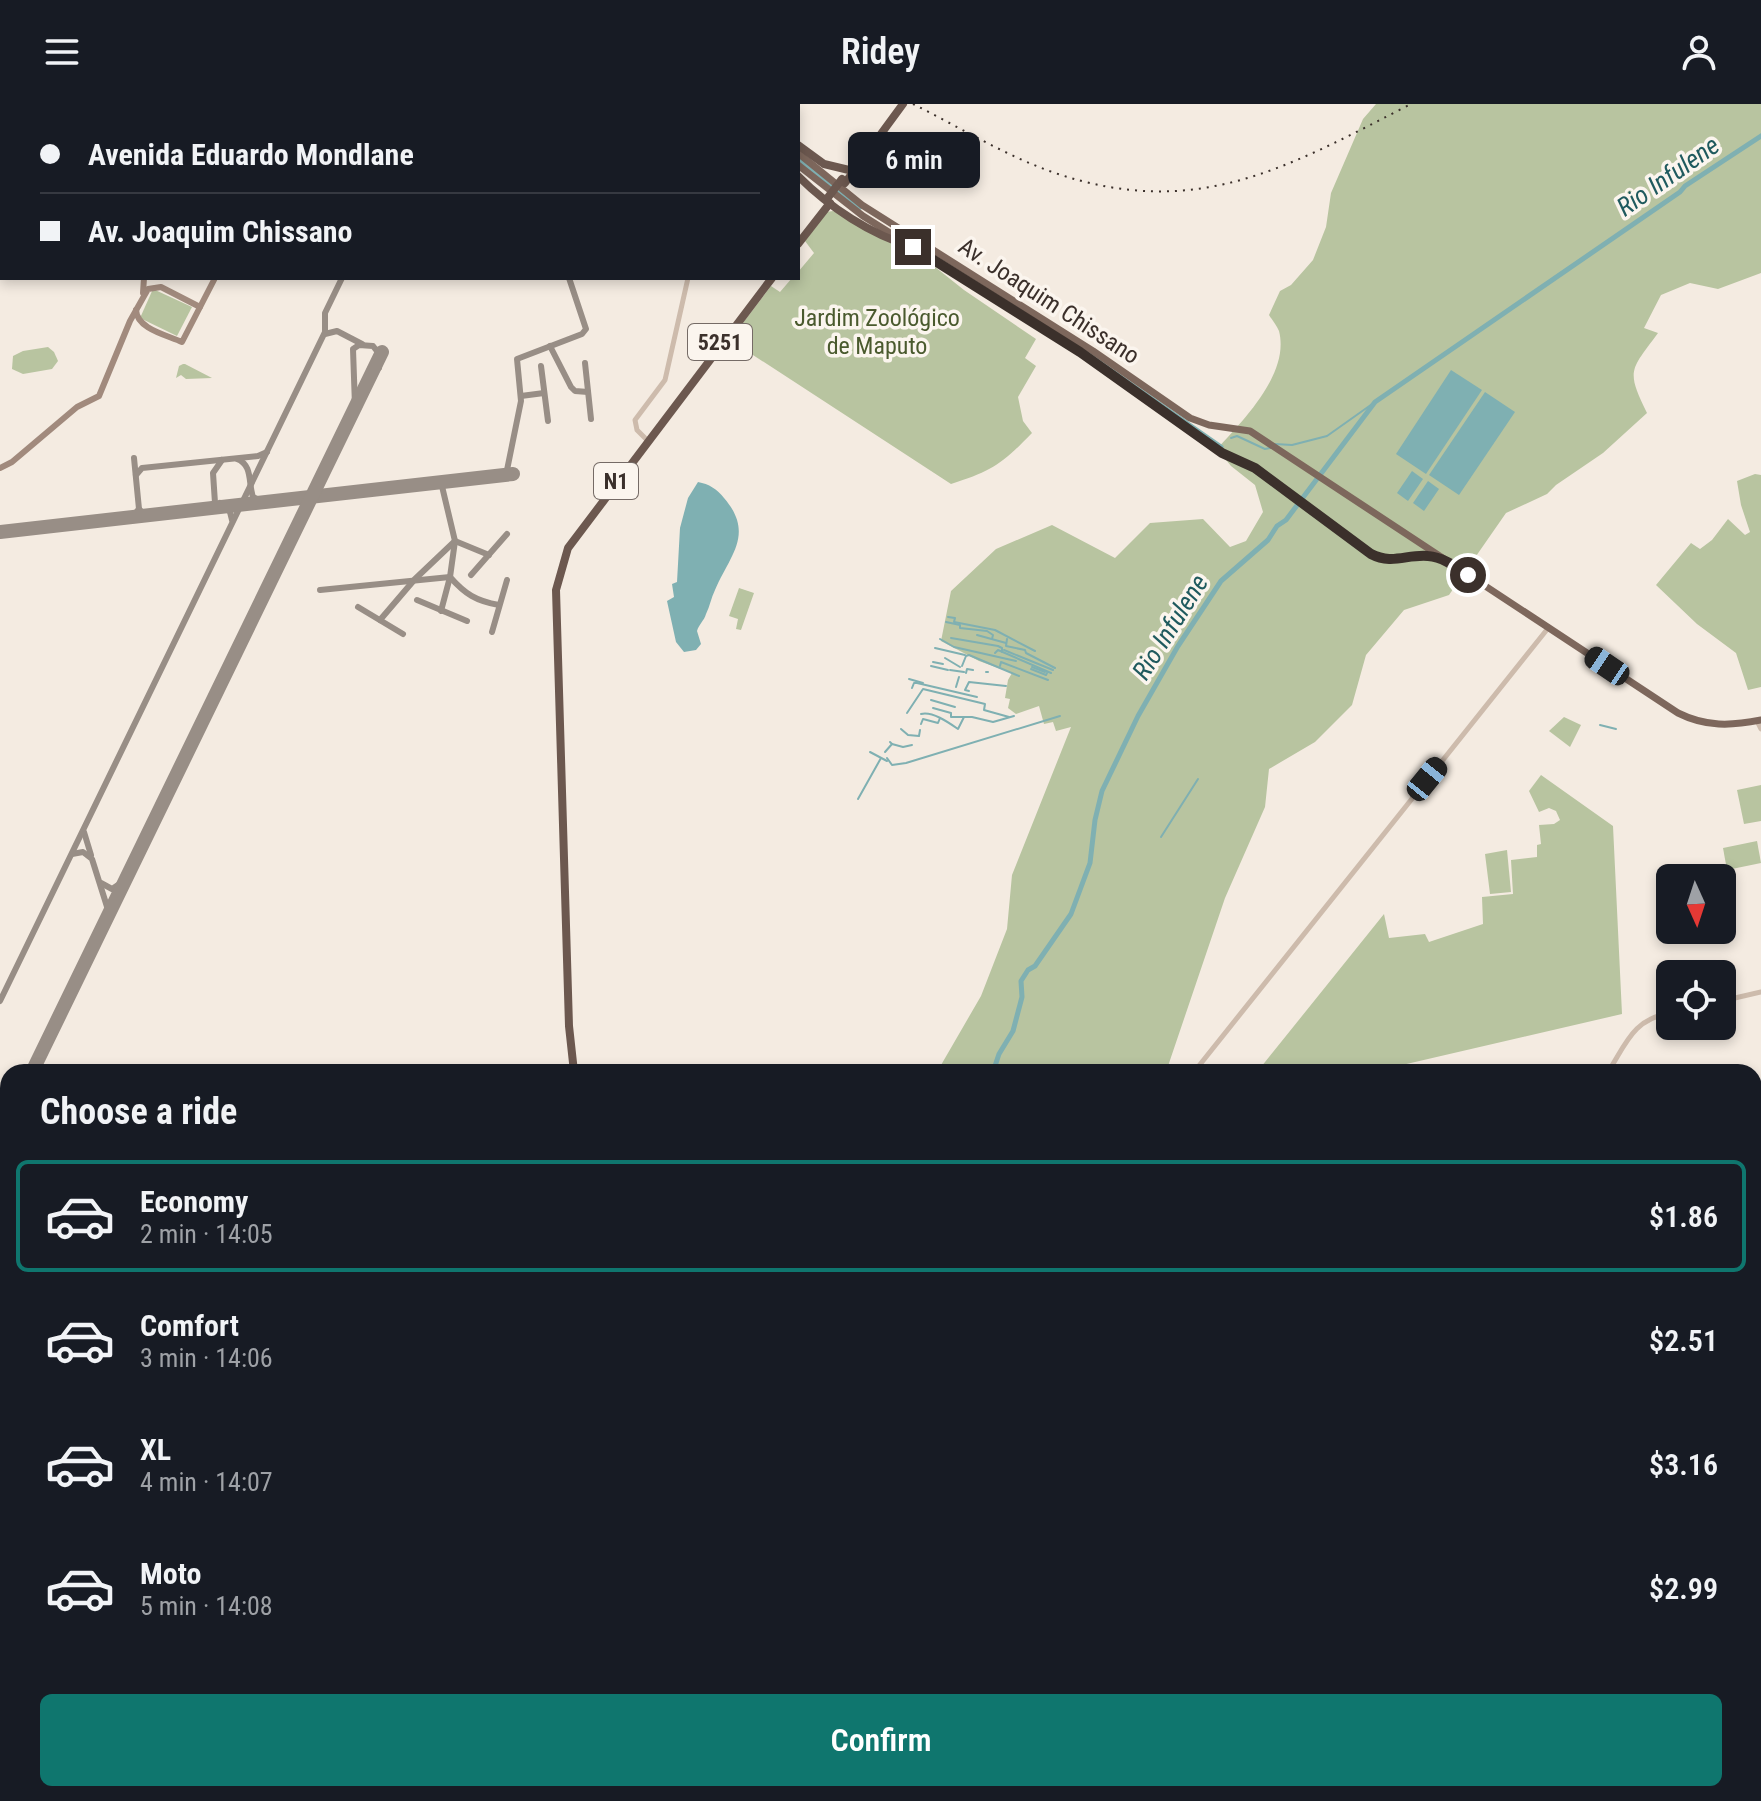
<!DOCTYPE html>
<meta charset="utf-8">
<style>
body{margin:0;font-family:"Roboto Condensed",sans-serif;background:#20242c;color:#f1f3f6;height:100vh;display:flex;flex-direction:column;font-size:30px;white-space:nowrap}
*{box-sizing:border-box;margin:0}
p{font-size:26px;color:#9ea1a6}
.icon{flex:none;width:44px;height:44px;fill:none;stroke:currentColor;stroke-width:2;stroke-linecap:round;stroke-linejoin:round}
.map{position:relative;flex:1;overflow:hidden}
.details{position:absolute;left:0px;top:960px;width:1762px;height:738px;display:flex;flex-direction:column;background:#171b24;border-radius:24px 24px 0 0;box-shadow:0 4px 12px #0003}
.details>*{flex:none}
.guide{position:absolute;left:0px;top:0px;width:800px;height:176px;box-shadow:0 4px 12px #0003;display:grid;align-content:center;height:176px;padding:0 40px;background:#171b24}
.needle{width:52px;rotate:177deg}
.buttons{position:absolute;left:1656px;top:760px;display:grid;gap:16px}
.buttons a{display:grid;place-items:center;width:80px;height:80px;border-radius:12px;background:#171b24;box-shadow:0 4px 12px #0003;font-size:40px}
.end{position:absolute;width:36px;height:36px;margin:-18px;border:10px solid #3b302b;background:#fff;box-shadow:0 0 0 4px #fff}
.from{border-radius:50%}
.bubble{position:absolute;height:56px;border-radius:12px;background:#171b24;box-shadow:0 4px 12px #0003;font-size:26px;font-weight:600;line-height:56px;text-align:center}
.car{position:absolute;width:24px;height:48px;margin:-24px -12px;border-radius:10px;box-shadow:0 0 6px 2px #0007;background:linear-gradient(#222 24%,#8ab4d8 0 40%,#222 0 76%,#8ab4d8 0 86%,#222 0)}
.guide b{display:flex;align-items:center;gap:28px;height:76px;font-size:30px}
.guide b+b{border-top:2px solid #363941}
.guide i{width:20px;height:20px;background:#f1f3f6}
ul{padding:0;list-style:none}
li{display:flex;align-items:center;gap:24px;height:112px;margin:0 16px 12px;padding:0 24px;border:4px solid transparent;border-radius:12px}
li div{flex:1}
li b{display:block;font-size:30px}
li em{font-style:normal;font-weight:600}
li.active{border-color:#0f766e}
li>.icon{width:72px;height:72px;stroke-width:1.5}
h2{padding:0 40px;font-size:36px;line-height:96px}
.primary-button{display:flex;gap:16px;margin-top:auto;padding:16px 40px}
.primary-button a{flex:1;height:92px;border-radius:12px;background:#0f766e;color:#fff;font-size:32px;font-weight:600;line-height:92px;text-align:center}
header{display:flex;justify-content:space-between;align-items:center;height:104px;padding:0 40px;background:#171b24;font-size:36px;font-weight:600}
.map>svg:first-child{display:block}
.green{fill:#b8c4a0}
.water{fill:#7fb0b2}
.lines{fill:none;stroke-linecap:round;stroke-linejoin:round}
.stream{stroke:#7fb0b2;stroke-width:2}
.canal{stroke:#7fb0b2;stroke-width:4}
.river{stroke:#7fb0b2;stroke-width:5}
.taxiway{stroke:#988e86;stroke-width:6}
.runway{stroke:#988e86;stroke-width:14}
.tertiary{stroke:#cdbbac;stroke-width:5}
.secondary{stroke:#a18a7d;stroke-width:6}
.primary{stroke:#7d675c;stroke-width:7}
.trunk{stroke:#6c584f;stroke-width:8}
.rail{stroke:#3b302b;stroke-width:2;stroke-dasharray:2 6;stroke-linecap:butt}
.trunk-bridge{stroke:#6c584f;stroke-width:8}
.route{stroke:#3b302b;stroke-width:10}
.labels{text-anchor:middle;stroke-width:7;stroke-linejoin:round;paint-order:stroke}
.shield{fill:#fbf5ee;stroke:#756b66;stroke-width:2}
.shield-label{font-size:22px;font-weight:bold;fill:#3b302b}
.street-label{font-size:24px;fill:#3b302b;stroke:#fbf5ee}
.park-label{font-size:24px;fill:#4a5a2e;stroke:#fbf5ee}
.water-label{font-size:26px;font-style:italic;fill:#1f5a5e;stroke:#fbf5ee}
</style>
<header><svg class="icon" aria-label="menu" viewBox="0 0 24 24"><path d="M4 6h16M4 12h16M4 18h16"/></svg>Ridey<svg class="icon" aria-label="person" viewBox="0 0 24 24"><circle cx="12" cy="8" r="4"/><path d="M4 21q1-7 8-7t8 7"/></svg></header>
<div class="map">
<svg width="1761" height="1697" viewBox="0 0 1761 1697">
<rect width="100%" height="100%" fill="#f4ebe1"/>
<g class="green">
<path d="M1376,0H1761V169L1718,185L1690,179L1661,191L1644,224L1658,229C1630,267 1626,266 1647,309L1603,349L1556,381L1547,390L1506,409L1449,491L1404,506L1366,551L1352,601L1315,638L1269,665L1265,703L1225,794L1166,968H937L981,892L1007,825L1012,771L1071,623L1056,627L1053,618L1044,620L1039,602L1016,610L1008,604L1010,595L1005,594L1008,576L1012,569L979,557L941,537L951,487L996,445L1052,421L1115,454L1150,419L1203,415L1230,443L1246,437L1263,408L1255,381L1231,362L1217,345C1243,316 1290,270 1279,227C1277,222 1272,216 1269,211L1280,187L1291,181L1313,156L1326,123L1331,89L1363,15Z"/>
<path d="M833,107L920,151L964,186L1036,235L1025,254L1036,262L1018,293L1023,317L1032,329C1002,360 992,367 951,380L730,236L771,182L780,188L792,174H798V168L814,149L805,137L826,108Z"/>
<path d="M153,185L192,203L177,232L140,214Z"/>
<path d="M48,243L54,248L58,257L52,265L23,270L12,265L13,252L23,247Z"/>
<path d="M183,260H185L212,274L186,275L181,271L176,274L179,262Z"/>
<path d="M1755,370L1761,371V583L1748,586L1736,549L1697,520L1656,481L1691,439L1700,445L1712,436L1728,415L1745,431L1750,428L1741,401L1737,377Z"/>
<path d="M739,484L754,489L741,526L736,525L738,515L729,512Z"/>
<path d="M1564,613L1581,621L1570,643L1549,627Z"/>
<path d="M1541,671L1613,722L1622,910L1372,968H1257L1384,810L1389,834L1425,830L1429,838L1483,820L1482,793L1513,790L1511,756L1537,753V741L1541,740L1539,721L1554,720L1560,716L1556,707L1549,704L1539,708L1529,687Z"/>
<path d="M1761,681V717L1744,720L1737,686Z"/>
<path d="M1757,737L1761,759L1727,766L1723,744Z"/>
<path d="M1507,746L1511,788L1490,790L1485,750Z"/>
</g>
<g class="water">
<path d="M1451,266L1482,286L1426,370L1396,350Z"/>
<path d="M1485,288L1515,308L1459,391L1429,371Z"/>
<path d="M1412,367L1423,375L1408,397L1397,389Z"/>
<path d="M1428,377L1439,385L1424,407L1413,399Z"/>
<path d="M698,378C709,380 717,385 724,394C755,430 730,451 715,486C711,494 710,502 706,510C704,517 699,520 697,527L701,540L696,546L684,548L676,538L667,497L674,493L672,480L677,478L680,424L688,394Z"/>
</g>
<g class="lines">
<g class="stream">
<path d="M1231,334L1237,332L1265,345L1270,344"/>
<path d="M1275,340L1292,341L1327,332L1375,298"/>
<path d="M948,513L955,514L954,518L995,526L1035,547"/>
<path d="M946,518L960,521V524L987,527L993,531L992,535"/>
<path d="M977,531L1006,539"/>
<path d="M951,534L998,542L1002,544V548"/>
<path d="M940,535L954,543L1016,557"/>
<path d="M1007,535L1006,542L1025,546L1026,549L1055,564"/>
<path d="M935,544L965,551"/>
<path d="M1004,546L1053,566"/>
<path d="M995,549L998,546L1051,569"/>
<path d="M945,554L960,563"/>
<path d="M933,558L943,560"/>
<path d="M931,562L948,566"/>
<path d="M962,562L966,552L969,551L1019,572"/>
<path d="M1000,562L1001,558L1048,576"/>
<path d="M1032,563L1045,568"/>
<path d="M1031,565L1046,571L1047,569"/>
<path d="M950,566L964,568"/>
<path d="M986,568H988"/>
<path d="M966,569L967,565L973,566"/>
<path d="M909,575L923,579"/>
<path d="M956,583L959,573"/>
<path d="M912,584L914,579H917L977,593"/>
<path d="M969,587L965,586L969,578L1006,582"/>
<path d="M931,596L955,603"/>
<path d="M933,604L951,609V613H972L993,618L1014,612"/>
<path d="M907,609L923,585L981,599L985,600L984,606L1009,613"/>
<path d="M921,610C932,607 948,618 958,625L964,613"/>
<path d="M921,620L923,615L938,619L940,614"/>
<path d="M1600,621L1616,625"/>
<path d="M901,625L908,631L919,632L920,626"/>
<path d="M892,640L903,643L912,641"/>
<path d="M870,648L887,657"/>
<path d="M885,648L892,640L890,638"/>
<path d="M887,654L892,661L906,659L1060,612"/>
<path d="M858,695L881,654"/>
<path d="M1161,733L1198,675"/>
</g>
<path class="canal" d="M114,0V2"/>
<g class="river">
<path d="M735,0L737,2"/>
<path d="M798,55L831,83"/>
<path d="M839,89L860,103"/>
<path d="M1041,218L1221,343"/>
<path d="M993,968L999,950L1013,927L1022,893L1021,877L1028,866L1035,862L1071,810L1090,759L1095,716L1102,687L1138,612L1178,542L1221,477L1268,436L1277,422L1286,416L1375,298L1680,88L1685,82L1761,32"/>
<path d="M828,1690L832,1697"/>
</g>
<g class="taxiway">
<path d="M325,230L337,227L362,240"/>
<path d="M550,242L571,283L575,287L588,288"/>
<path d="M585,259L591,315"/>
<path d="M541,262L548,317"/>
<path d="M521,292L544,289"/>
<path d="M355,302L353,245L359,241L373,242L380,251L379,264L370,271"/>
<path d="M134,354L139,405"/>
<path d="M237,355C253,361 248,379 253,393L263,398"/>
<path d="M136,371L142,364L258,352L267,348"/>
<path d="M506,371L521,297L517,255L582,230L586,225L569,174"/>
<path d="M441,378L455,437L450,473L441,507"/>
<path d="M220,399L230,408L232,416"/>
<path d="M203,405L215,399L213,369L222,356"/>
<path d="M132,413L139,405L143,409L149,411"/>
<path d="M471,471L507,430"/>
<path d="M320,486L450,473C465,490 476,497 499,501"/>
<path d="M417,496L467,517"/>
<path d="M358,503L403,530"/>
<path d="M380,516L415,475L455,437L489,451"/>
<path d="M492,528L507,476"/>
<path d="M84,728L91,751"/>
<path d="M72,750L83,748L92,755L109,809"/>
<path d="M101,779L112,785L124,777"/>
<path d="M0,897L325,228V209L342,174"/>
<path d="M0,1023L7,1018"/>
</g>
<g class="runway">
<path d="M0,428L513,370"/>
<path d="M32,968L382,248"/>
<path d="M0,1032L8,1016"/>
</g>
<g class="tertiary">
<path d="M530,0L531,2"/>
<path d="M367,2L372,0"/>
<path d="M410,2L417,0"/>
<path d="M648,337L637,326L635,316L665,276L688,174"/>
<path d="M1757,617L1761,625"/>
<path d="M1722,897L1761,888"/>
<path d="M1194,968L1549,523"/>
<path d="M1608,968C1626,940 1633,915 1670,909"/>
<path d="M1159,1690L1163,1697"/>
<path d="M1352,1690L1353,1697"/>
<path d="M1426,1690L1464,1697"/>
</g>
<g class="secondary">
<path d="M86,0L87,2"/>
<path d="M227,0V2"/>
<path d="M143,189L144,174"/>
<path d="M136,206C137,225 167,231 182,238L215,174"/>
<path d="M0,364L12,358L77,303L99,292L130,217L148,185L161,183L200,203"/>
</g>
<g class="primary">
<path d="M730,0L732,2"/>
<path d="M744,0L746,2"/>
<path d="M798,49L862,101L1093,247L1190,314L1209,321L1250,327L1678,609C1706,623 1731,622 1761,616"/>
<path d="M798,61L863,112L1080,248L1222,349L1255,364L1371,450C1395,461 1415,448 1439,454"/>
</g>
<g class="trunk">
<path d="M798,41L824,60L849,66"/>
<path d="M798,72C829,103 871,131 913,143"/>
<path d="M845,79L903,0"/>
<path d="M798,140L830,99"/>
<path d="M574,968L569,922L556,486L568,444L772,174"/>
<path d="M572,1697L574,1690"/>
</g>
<g class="rail">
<path d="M913,0C959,23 1006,52 1055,69C1197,117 1288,63 1411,0"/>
<path d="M382,2L388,0"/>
<path d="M0,137L2,136"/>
</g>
<path class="trunk-bridge" d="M826,96L842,75"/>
</g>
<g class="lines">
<path class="route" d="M913,143L1080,248L1222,349L1255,364L1371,450C1392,461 1407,450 1428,452C1443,453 1456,463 1468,471"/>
</g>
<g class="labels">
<g class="shield">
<rect x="688" y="220" width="64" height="36" rx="6"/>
<rect x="594" y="359" width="44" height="36" rx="6"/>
</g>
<g class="shield-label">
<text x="720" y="246">5251</text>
<text x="616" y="385">N1</text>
</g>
<g class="street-label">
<text transform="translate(1049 197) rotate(33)" y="8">Av. Joaquim Chissano</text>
</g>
<g class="park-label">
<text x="877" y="222">Jardim Zoológico<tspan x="877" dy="28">de Maputo</tspan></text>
</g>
<g class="water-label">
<text transform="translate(1668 72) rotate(-35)" y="9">Rio Infulene</text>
<text transform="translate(1170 523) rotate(-58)" y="9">Rio Infulene</text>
</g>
</g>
</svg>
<div class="buttons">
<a><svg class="needle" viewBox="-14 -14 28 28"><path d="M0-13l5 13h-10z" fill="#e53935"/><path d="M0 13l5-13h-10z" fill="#9ea1a6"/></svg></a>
<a><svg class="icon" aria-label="locate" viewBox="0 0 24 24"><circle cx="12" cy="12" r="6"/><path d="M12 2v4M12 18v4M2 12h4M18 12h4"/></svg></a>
</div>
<i class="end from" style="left:1468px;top:471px"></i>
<i class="end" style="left:913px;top:143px"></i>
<div class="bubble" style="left:848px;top:28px;width:132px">6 min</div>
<i class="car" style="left:1607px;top:562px;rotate:304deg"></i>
<i class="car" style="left:1427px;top:675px;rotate:39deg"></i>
<div class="guide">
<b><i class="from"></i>Avenida Eduardo Mondlane</b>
<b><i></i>Av. Joaquim Chissano</b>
</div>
<section class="details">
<h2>Choose a ride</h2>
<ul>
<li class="active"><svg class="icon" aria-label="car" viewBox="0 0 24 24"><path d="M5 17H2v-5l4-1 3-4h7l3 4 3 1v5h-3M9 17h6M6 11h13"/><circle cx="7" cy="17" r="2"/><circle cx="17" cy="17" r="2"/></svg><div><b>Economy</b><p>2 min · 14:05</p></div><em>$1.86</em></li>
<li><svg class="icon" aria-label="car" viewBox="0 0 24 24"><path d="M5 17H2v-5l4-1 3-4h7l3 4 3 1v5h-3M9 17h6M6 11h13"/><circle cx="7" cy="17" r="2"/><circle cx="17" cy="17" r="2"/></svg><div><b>Comfort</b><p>3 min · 14:06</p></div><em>$2.51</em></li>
<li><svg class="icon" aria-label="car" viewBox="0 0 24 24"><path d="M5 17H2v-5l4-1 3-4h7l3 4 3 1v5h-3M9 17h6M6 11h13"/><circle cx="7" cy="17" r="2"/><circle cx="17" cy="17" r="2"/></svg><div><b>XL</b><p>4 min · 14:07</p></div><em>$3.16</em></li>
<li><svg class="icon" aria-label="car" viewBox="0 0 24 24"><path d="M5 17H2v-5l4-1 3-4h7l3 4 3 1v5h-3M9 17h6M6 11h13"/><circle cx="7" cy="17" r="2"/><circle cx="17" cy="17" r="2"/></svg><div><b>Moto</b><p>5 min · 14:08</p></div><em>$2.99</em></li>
</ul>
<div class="primary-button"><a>Confirm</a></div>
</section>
</div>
